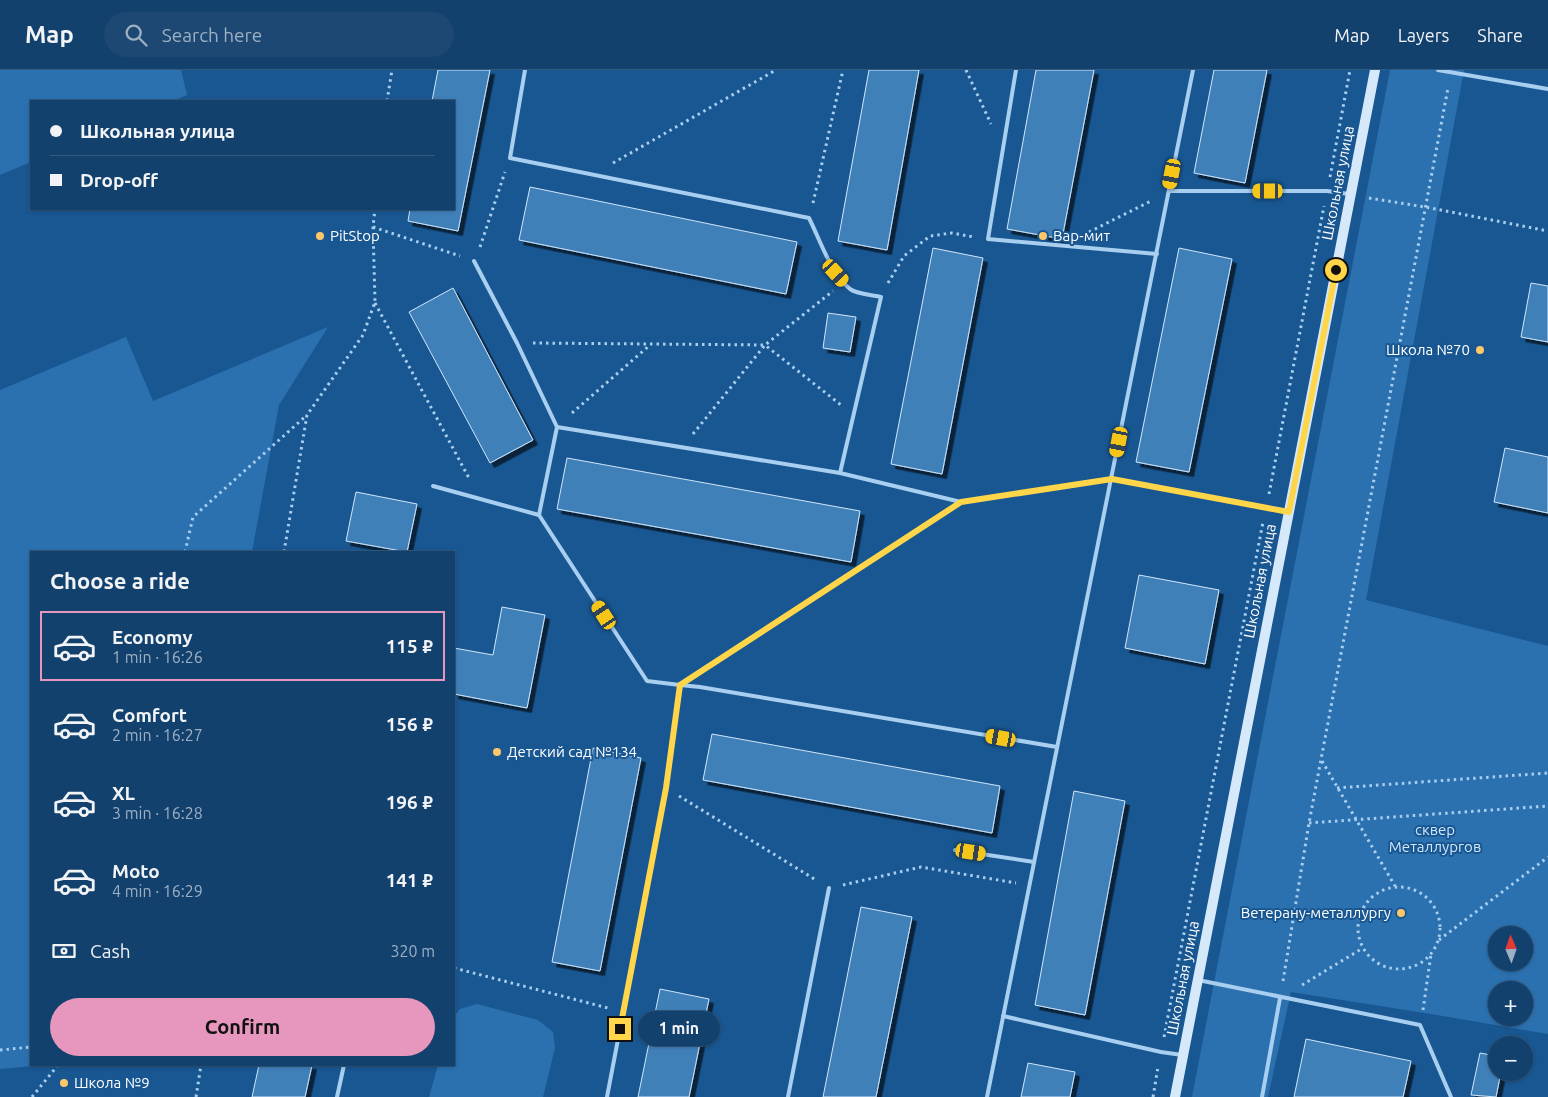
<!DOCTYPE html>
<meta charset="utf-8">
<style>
body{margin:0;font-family:Ubuntu,sans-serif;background:#1c4873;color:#f1f3f6;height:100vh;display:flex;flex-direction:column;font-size:19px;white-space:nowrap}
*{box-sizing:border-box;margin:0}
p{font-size:16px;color:#9dafc2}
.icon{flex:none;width:28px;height:28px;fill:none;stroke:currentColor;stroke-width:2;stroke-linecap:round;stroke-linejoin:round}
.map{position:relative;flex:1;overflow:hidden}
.details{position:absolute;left:30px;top:481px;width:425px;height:515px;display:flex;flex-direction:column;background:#13416e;border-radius:0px;box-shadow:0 1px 4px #0004,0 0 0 1px #325a81}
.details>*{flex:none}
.top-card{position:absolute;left:30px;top:30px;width:425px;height:110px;border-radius:0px;box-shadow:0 1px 4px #0004,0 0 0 1px #325a81;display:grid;align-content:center;height:110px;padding:0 20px;background:#13416e}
.needle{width:32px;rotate:358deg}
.controls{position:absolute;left:1488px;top:856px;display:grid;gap:10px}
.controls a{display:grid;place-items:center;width:45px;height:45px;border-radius:50%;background:#13416e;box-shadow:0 1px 4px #0004,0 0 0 1px #325a81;font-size:25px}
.end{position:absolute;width:22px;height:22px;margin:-11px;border:6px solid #ffd54a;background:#111;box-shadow:0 0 0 2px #111}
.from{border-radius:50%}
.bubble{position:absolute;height:35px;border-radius:18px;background:#13416e;box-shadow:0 1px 4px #0004,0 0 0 1px #325a81;font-size:16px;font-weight:600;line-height:35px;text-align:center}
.car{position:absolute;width:15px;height:30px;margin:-15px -8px;border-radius:6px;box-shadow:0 0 4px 1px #0007;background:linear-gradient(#f5c518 24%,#345 0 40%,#f5c518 0 76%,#345 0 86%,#f5c518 0)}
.top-card b{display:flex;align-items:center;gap:18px;height:48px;font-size:19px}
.top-card b+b{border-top:1px solid #325a81}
.top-card i{width:12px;height:12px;background:#f1f3f6}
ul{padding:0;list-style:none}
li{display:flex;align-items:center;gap:15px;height:70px;margin:0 10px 8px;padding:0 10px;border:2px solid transparent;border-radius:0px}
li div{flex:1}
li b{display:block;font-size:19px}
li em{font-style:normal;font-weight:600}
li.on{border-color:#e797bd}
li>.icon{width:45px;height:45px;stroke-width:1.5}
h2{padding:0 20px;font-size:22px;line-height:60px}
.pay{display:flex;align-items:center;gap:12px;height:55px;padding:0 20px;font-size:19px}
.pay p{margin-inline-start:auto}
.action{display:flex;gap:10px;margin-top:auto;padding:10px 20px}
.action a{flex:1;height:58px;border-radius:30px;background:#e797bd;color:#111;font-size:20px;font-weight:600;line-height:58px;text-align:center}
header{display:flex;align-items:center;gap:30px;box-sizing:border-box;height:70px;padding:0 25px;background:#13416e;border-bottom:1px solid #325a81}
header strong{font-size:24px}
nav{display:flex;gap:28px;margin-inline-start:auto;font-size:18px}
.search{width:350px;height:45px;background:#1c4873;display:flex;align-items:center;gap:12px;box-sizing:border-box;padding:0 18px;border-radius:28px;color:#9dafc2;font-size:19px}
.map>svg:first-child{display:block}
.green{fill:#2b71b0;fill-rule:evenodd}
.building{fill:#4180b9;stroke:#cfe6fb;filter:url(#shadow)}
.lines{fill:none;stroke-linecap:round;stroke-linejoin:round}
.path{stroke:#a8cef0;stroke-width:3;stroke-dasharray:2.5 4;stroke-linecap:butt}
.lane{stroke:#a8cef0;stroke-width:4}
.secondary{stroke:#d6e9fb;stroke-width:10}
.route{stroke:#ffd54a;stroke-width:6}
.poi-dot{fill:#ffc767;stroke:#195792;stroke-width:2}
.labels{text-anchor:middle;stroke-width:4;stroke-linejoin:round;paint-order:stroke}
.street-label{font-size:15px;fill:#fff;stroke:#195792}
.poi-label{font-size:15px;fill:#fff;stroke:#195792;text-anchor:start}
.park-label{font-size:15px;fill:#cfe6fb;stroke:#195792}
</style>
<header>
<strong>Map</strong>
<div class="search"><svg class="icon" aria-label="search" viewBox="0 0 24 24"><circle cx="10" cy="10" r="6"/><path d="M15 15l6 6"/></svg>Search here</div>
<nav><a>Map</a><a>Layers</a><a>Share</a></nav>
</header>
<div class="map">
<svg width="1548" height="1027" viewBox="0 0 1548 1027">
<defs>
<filter id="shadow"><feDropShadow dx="4.5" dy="4.5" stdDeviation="0" flood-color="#0009"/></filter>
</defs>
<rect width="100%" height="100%" fill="#195792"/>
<g class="green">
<path d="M0,0H181L187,25L173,31H31V92L0,105Z"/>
<path d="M1390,0H1464L1366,530L1548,576V964L1431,944L1291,922L1268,1027H1192ZM1496,865H1524V892H1496ZM1496,920H1524V948H1496Z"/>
<path d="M328,257L279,335L252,482H31V995H43L0,999V320L126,267L153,331Z"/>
<path d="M477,934L538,950L553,962L555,978L543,1027H429L438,995H454V947L460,939Z"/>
</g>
<g class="building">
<path d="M438,0H490L458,161L408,151L410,139H454V31H432Z"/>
<path d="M869,0H919L887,180L838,171Z"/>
<path d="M1036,0H1094L1062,169L1007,159Z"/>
<path d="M1214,0H1267L1245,113L1194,103Z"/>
<path d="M530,117L797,172L786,224L519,170Z"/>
<path d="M933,178L983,188L942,404L891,394Z"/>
<path d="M1179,178L1232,189L1189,402L1136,392Z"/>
<path d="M1531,213L1548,216V272L1521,267Z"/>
<path d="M453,218L533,370L490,393L409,242Z"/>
<path d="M828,243L856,247L850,282L823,278Z"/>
<path d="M1505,378L1548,387V443L1494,432Z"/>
<path d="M567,388L860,441L851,492L557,439Z"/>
<path d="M356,422L417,434L407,482L346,471Z"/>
<path d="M1139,505L1219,520L1205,594L1125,578Z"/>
<path d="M502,537L545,545L527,638L454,624V578L493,585Z"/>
<path d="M712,664L1000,716L992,763L703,710Z"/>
<path d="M593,678L641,688L600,901L552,892Z"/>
<path d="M1074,721L1125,731L1085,945L1035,935Z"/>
<path d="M861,837L912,847L876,1027H823Z"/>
<path d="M660,919L709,929L689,1027H638Z"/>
<path d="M1306,969L1411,991L1403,1027H1294Z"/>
<path d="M1480,983L1496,986V1002H1501L1496,1027L1471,1025Z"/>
<path d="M1028,993L1075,1002L1070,1027H1021Z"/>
<path d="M259,995H312L305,1027H252Z"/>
</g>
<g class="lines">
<g class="path">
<path d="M966,0L991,54"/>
<path d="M387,31L392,0"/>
<path d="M613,93L776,0"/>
<path d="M1330,107L1350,0"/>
<path d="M1369,128L1425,137L1548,161"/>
<path d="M813,133L843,0"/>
<path d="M373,157L460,186"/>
<path d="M1089,162L1151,131"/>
<path d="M480,177L505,102"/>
<path d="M888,213L904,186L930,166L952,163L974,167"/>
<path d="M375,233L470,410"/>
<path d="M533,273L765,275L833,221"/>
<path d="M572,343L650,275"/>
<path d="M693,364L765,275L841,335"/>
<path d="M1269,424L1324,136"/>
<path d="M185,482L193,447L307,345"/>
<path d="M284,482L307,345L363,265L375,232L373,157L375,139"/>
<path d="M1322,691L1395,816"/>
<path d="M1337,718L1548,703"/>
<path d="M679,726L816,810"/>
<path d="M1309,753L1548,736"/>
<path d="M843,815L921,797L1016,813"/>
<circle cx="1399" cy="858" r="41"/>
<path d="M1439,870L1548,787"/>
<path d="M454,898L608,938"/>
<path d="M1283,911L1309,753L1448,18"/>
<path d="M1302,915L1363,878"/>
<path d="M1423,940L1431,884"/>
<path d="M1164,967L1263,452"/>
<path d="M0,980L31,977"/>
<path d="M32,1027L58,995"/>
<path d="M196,1027L201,995"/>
<path d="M1153,1027L1158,997"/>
</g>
<g class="lane">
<path d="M525,0L510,88L809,148C820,170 831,204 850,219C857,224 872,225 881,227L840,403"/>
<path d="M1016,0L988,169L1157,184"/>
<path d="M1438,0L1548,19"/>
<path d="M1169,121H1327L1349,124"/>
<path d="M474,191L517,273L557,357L539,445L647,611L680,615L961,432"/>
<path d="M557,357L840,403L961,432L1112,409L1288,442"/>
<path d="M433,416L539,445"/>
<path d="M955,780L1034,792"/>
<path d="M1198,910L1420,955L1451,1027"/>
<path d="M1003,946L1161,982L1182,985"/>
<path d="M337,1027L344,995"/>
<path d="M607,1027L666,718L680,615L700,617L1057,677"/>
<path d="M788,1027L829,818"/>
<path d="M987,1027L1193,0"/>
<path d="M1262,1027L1280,928"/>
</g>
<path class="secondary" d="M1175,1027L1375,0"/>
</g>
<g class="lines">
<path class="route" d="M620,959L666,718L680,615L961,432L1112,409L1289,442L1336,200"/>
</g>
<g class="poi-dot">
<circle cx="320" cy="166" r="5"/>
<circle cx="1043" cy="166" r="5"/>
<circle cx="1480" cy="280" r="5"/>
<circle cx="497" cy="682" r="5"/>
<circle cx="1401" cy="843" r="5"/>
<circle cx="64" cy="1013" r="5"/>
</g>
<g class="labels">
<g class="street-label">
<text transform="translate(1338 113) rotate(-79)" y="5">Школьная улица</text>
<text transform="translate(1260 511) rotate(-79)" y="5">Школьная улица</text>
<text transform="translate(1183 908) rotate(-79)" y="5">Школьная улица</text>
</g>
<g class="poi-label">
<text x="330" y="171">PitStop</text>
<text x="1053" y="171">Вар-мит</text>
<text x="1470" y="285" text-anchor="end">Школа №70</text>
<text x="507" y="687">Детский сад №134</text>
<text x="1391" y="848" text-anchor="end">Ветерану-металлургу</text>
<text x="74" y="1018">Школа №9</text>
</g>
<g class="park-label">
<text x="1435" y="765">сквер<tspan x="1435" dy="17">Металлургов</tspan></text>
</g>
</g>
</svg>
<div class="controls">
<a><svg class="needle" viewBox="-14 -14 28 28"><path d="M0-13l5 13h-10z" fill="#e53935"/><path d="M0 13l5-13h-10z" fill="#9dafc2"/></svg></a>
<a>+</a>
<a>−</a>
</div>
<i class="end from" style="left:1336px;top:200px"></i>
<i class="end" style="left:620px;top:959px"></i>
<div class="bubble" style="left:638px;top:941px;width:82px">1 min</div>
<i class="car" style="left:1172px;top:104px;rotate:191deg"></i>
<i class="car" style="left:1268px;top:121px;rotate:270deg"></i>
<i class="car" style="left:836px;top:203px;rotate:138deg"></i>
<i class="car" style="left:1119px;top:372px;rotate:191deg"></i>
<i class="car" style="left:604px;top:545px;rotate:327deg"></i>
<i class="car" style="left:1001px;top:668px;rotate:280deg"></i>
<i class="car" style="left:971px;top:782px;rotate:99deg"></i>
<div class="top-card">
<b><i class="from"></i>Школьная улица</b>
<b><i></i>Drop-off</b>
</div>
<section class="details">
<h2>Choose a ride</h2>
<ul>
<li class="on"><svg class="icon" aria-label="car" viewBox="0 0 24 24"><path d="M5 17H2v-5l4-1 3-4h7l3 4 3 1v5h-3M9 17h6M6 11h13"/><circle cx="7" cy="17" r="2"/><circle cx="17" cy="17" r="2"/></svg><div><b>Economy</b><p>1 min · 16:26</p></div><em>115 ₽</em></li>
<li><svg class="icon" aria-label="car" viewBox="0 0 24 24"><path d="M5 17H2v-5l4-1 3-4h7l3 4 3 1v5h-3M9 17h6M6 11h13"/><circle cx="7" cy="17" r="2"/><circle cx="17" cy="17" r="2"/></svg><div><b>Comfort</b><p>2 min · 16:27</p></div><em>156 ₽</em></li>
<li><svg class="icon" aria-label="car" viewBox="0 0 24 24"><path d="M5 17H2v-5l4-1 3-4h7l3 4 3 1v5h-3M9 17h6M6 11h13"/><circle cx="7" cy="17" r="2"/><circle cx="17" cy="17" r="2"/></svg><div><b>XL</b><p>3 min · 16:28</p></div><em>196 ₽</em></li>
<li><svg class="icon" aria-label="car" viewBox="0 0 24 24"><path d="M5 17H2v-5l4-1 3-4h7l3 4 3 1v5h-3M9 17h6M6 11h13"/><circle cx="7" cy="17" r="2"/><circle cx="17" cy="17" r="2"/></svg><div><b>Moto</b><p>4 min · 16:29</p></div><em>141 ₽</em></li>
</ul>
<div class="pay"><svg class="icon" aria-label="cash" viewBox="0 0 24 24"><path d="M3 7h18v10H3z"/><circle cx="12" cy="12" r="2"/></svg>Cash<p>320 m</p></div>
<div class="action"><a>Confirm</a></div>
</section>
</div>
